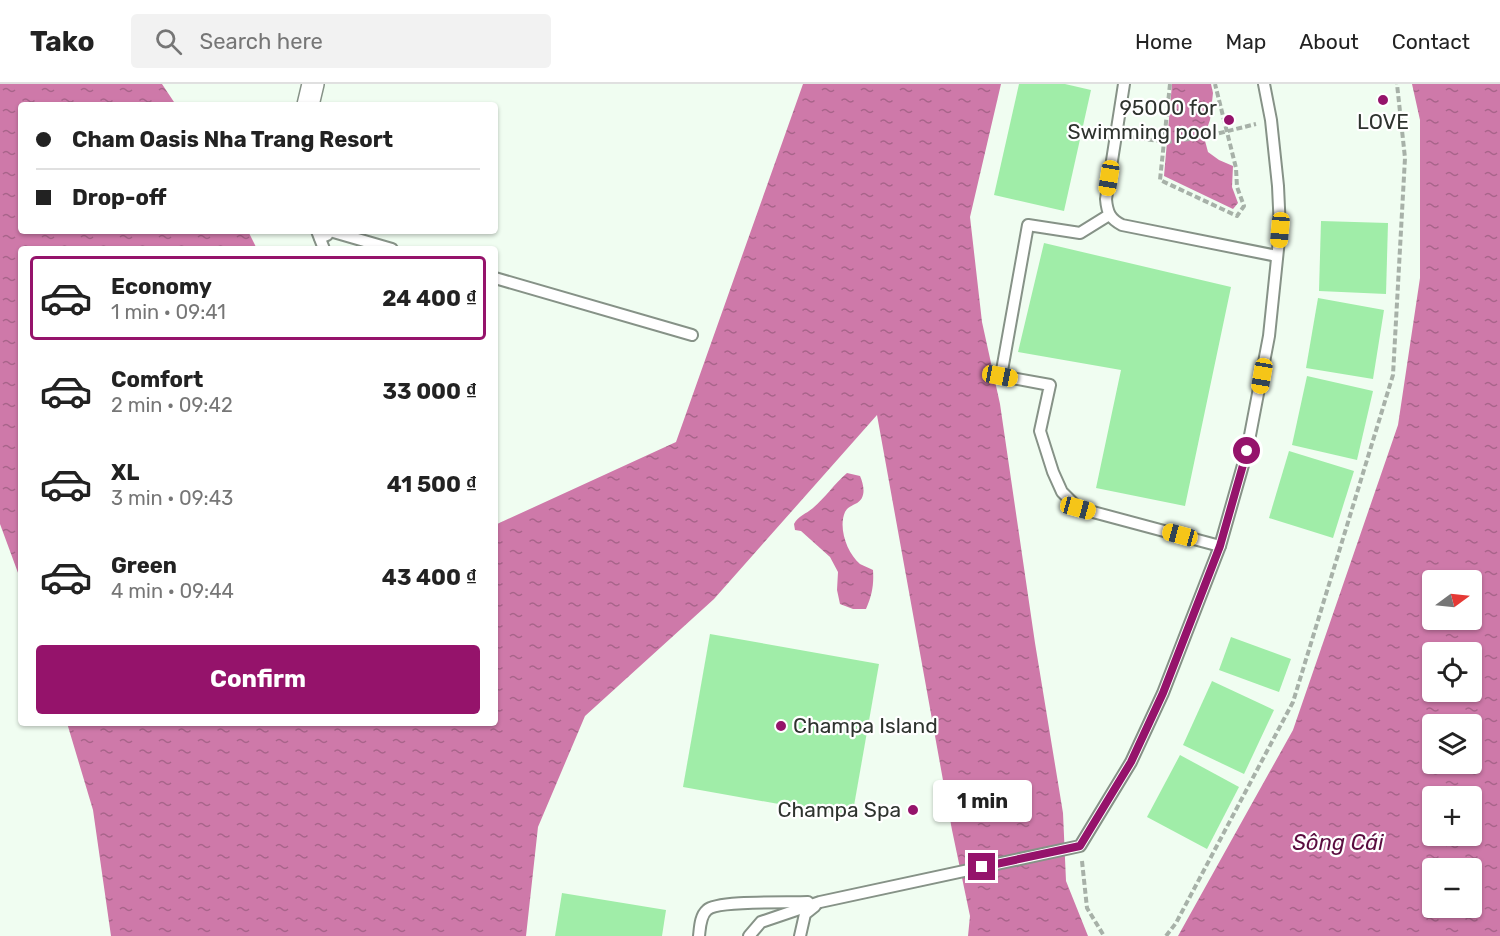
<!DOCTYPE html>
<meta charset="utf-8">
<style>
body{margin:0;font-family:Rubik,sans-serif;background:#f2f2f2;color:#222;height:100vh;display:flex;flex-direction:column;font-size:22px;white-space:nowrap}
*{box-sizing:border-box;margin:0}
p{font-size:20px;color:#767676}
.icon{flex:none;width:33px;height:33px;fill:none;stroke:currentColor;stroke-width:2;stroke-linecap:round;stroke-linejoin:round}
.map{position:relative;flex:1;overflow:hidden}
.panel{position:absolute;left:18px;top:162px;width:480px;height:480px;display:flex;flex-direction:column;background:#fff;border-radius:6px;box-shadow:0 2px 4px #0004}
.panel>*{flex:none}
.top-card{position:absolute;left:18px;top:18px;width:480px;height:132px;border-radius:6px;box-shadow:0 2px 4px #0004;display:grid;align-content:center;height:132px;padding:0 18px;background:#fff}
.needle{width:39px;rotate:75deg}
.tools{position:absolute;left:1422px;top:486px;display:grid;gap:12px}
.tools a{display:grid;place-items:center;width:60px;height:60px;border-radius:6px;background:#fff;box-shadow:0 2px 4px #0004;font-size:30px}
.end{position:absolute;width:27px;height:27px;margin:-14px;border:8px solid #95136b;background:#fff;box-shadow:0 0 0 3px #fff}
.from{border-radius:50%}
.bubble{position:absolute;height:42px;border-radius:6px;background:#fff;box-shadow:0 2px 4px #0004;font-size:20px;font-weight:700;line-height:42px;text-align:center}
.car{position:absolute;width:18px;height:36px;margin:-18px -9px;border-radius:8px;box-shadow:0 0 4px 2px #0007;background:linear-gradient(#f5c518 24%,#345 0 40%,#f5c518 0 76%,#345 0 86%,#f5c518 0)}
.top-card b{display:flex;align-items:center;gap:21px;height:57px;font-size:22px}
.top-card b+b{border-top:2px solid #e0e0e0}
.top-card i{width:15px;height:15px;background:#222}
ul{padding:10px 0 0;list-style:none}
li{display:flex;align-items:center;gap:18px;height:84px;margin:0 12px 9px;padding:0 6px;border:3px solid transparent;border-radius:6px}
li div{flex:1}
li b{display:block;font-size:22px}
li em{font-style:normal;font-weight:700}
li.on{border-color:#95136b}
li>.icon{width:54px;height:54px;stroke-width:1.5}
.button{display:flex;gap:12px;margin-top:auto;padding:12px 18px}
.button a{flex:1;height:69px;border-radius:6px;background:#95136b;color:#fff;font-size:24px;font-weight:700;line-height:69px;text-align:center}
header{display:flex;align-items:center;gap:36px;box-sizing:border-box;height:84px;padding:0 30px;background:#fff;border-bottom:2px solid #e0e0e0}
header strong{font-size:28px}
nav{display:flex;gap:33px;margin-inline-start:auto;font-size:21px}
.search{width:420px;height:54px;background:#f2f2f2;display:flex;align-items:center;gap:15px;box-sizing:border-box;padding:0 21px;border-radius:6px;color:#767676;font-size:22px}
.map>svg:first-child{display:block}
.water{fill:url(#water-ripples);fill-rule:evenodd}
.building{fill:#a0eda8}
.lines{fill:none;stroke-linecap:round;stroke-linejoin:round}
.service-casing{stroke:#869287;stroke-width:14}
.minor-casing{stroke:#869287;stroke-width:24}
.path{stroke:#a7b1a8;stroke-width:4;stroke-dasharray:6 3;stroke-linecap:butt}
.service{stroke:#fff;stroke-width:10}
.minor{stroke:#fff;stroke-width:21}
.route{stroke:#95136b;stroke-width:8}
.poi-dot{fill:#95136b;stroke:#fff;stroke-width:2}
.labels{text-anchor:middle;stroke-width:4.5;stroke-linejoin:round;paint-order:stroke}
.poi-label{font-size:21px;fill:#2e332e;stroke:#fff;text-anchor:end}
.water-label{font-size:22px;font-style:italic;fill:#590c3f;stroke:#fff}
</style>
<header>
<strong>Tako</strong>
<div class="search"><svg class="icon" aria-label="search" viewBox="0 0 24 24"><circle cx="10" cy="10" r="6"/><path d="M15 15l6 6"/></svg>Search here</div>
<nav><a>Home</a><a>Map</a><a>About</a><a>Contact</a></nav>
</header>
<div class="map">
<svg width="1500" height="852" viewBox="0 0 1500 852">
<defs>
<pattern id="water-ripples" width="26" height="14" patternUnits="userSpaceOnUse" patternTransform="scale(1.5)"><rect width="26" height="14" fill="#ce79a9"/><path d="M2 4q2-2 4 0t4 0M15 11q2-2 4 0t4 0" fill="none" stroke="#a8648a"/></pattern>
</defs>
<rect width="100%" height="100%" fill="#f0fdf1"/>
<g class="water">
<path d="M0,0H162L176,21H21V147H248L257,165H21V497L0,440Z"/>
<path d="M803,0H1001L970,133L982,238L1000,320L1035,559L1063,729L1066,797L1088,852H968L970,832L952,746L877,331L714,515L585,632L538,743L526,852H111L93,726L67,639H495V441L676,358Z"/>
<path d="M1172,0H1211L1213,9L1210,36L1204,53L1208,68L1219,76L1233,82L1232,103L1238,119L1233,125L1164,92Z"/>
<path d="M1412,0H1500V852H1178L1293,646L1398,341L1420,194V36ZM1432,496H1472V536H1432ZM1432,568H1472V608H1432ZM1432,640H1472V680H1432ZM1432,712H1472V752H1432ZM1432,784H1472V824H1432Z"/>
<path d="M847,389L860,392C864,401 867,415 855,420C850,423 848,423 845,428C838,444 847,469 860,480C864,482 869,484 873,486C874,501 872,511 866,525H853L840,520L837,506L838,488L830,473L801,447L795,446L794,440C798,432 806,430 813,424C825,414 834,400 847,389Z"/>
</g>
<g class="building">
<path d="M1019,0H1065L1091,6L1064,127L994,111Z"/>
<path d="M1321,137L1388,139L1386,210L1319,207Z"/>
<path d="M1044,159L1231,203L1185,422L1096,404L1121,286L1018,268Z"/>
<path d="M1318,214L1384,226L1373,295L1306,284Z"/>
<path d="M1307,292L1373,307L1357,376L1292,361Z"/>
<path d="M1289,367L1354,387L1333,454L1269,434Z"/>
<path d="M710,550L879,580L852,733L683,703Z"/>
<path d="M1231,553L1291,575L1279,608L1219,586Z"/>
<path d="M1212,597L1274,626L1244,690L1183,661Z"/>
<path d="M1180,671L1239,703L1207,765L1147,733Z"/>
<path d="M562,809L666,826L662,852H555Z"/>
</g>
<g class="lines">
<g class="service-casing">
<g id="service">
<path d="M1124,0L1106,115C1107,128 1110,135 1122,141L1277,172"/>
<path d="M1109,131L1080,149L1028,141L1001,292L1050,301L1040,347L1053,388L1062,408L1078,424L1220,462"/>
<path d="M317,147L324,165"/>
<path d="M320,154L327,151L330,147L392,165"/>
<path d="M495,194L692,251"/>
<path d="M699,852C700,844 700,832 707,826C717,816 790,819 808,818"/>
<path d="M749,852L761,838L820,818L1080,762L1131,678L1163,609L1220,462L1247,367L1269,252L1280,146L1278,102L1271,36L1264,0"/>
<path d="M800,852L805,830L815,822"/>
</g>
</g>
<g class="minor-casing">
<path id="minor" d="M308,21L313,0"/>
</g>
<g class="path">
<path d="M1170,0L1160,96L1237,132L1244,122L1237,103L1236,84L1215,0"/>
<path d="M1130,53L1167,58L1204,53L1256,40"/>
<path d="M1082,777L1087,824L1104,852"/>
<path d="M1166,852L1176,839L1293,618L1393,291L1405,74L1397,0"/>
</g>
<use href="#service" class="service"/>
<use href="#minor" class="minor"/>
</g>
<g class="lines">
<path class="route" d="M982,783L1080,762L1131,678L1163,609L1220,462L1247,367"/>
</g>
<g class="poi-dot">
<circle cx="1383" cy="16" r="6"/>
<circle cx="1229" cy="36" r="6"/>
<circle cx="781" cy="642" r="6"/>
<circle cx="913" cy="726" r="6"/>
</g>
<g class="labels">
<g class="poi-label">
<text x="1217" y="31">95000 for<tspan x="1217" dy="24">Swimming pool</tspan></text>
<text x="1383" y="45" text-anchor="middle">LOVE</text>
<text x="793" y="649" text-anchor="start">Champa Island</text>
<text x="901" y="733">Champa Spa</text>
</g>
<g class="water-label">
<text x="1338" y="766">Sông Cái</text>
</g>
</g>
</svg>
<div class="tools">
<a><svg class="needle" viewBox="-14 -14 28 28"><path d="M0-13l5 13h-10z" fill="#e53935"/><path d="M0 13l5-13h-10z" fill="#767676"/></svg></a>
<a><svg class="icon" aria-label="locate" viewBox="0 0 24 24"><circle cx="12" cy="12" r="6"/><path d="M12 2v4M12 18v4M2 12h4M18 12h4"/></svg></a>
<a><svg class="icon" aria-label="layers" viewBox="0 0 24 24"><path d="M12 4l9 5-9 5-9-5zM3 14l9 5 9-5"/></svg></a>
<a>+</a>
<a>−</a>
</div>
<i class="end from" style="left:1247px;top:367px"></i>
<i class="end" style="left:982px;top:783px"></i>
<div class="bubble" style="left:933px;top:696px;width:99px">1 min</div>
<i class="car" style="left:1109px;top:94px;rotate:189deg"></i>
<i class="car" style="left:1280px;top:146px;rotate:185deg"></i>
<i class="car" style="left:1000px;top:292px;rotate:101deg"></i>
<i class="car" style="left:1262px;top:292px;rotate:190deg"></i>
<i class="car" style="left:1078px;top:424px;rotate:105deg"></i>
<i class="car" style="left:1180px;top:451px;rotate:285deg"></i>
<div class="top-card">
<b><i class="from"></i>Cham Oasis Nha Trang Resort</b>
<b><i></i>Drop-off</b>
</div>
<section class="panel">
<ul>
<li class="on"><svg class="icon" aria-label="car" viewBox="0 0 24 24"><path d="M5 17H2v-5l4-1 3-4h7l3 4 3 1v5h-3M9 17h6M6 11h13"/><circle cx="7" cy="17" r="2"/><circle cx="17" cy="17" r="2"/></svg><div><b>Economy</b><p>1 min · 09:41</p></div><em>24 400 ₫</em></li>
<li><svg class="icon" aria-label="car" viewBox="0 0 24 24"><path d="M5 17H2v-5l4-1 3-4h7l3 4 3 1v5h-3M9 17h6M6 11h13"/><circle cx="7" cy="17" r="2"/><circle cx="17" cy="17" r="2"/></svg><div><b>Comfort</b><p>2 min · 09:42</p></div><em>33 000 ₫</em></li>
<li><svg class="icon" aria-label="car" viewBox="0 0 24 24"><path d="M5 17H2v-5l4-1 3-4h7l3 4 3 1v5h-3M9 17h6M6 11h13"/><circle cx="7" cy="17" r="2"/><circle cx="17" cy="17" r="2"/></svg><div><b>XL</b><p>3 min · 09:43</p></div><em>41 500 ₫</em></li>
<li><svg class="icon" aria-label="car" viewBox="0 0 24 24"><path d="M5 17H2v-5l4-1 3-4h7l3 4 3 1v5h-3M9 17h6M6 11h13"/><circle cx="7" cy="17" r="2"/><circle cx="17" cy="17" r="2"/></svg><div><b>Green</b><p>4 min · 09:44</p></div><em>43 400 ₫</em></li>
</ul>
<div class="button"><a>Confirm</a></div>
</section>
</div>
